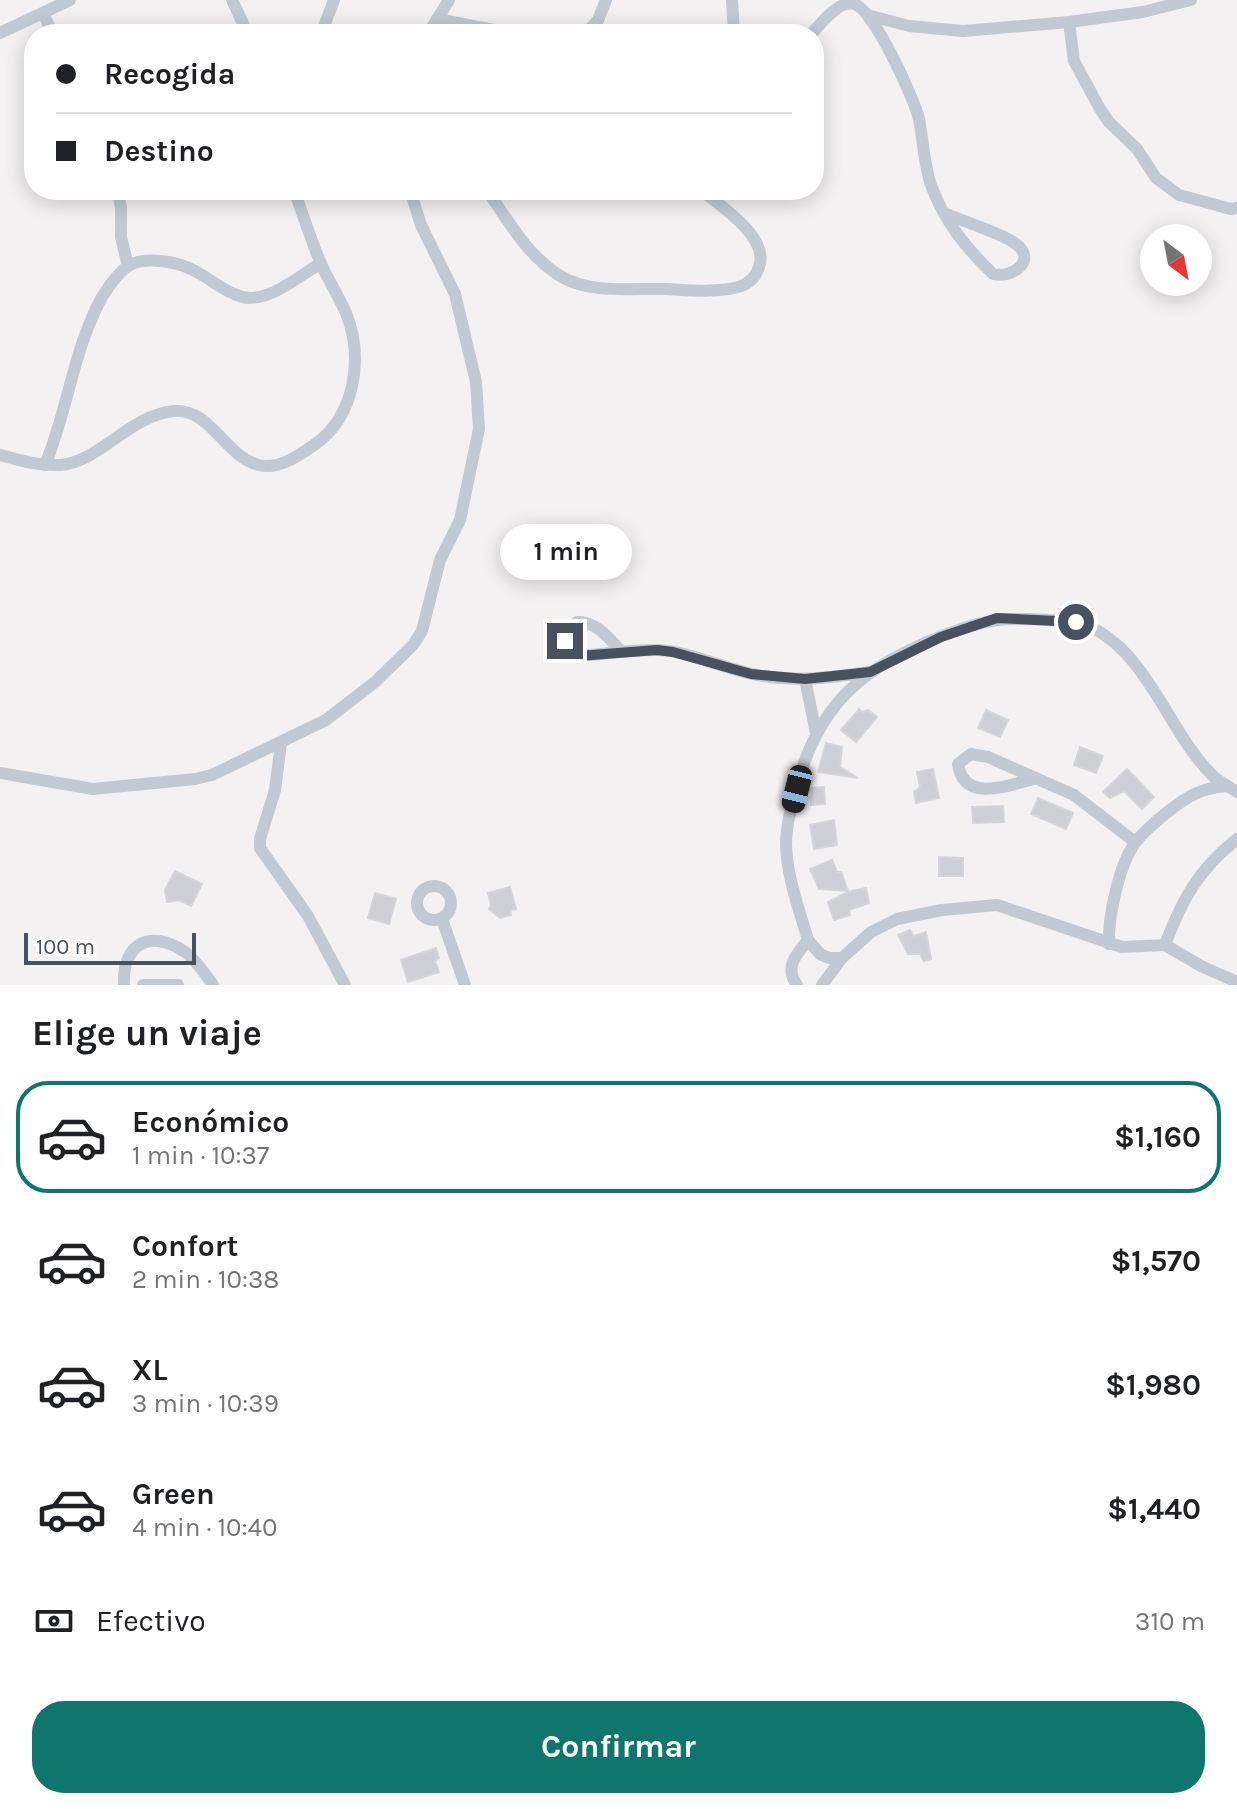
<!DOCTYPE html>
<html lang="es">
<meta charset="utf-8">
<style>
body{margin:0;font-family:Karla,sans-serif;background:#f6f6f6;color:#202124;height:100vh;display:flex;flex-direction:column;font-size:30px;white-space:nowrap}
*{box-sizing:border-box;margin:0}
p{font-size:26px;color:#757577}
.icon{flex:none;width:44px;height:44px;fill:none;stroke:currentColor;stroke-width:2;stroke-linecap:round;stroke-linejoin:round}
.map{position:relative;height:985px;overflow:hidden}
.details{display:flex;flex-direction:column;background:#fff;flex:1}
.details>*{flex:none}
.top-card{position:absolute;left:24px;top:24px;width:800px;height:176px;border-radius:32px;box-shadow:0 4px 20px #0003;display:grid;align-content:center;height:176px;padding:0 32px;background:#fff}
.needle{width:52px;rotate:148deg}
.buttons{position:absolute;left:1140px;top:224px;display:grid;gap:16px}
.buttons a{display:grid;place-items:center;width:72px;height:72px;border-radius:50%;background:#fff;box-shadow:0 4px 20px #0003;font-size:40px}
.scale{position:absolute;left:24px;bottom:20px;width:172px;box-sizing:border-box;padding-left:8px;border:4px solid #49515e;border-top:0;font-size:22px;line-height:28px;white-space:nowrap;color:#49515e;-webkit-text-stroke:6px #fff;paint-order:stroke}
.end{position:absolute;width:36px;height:36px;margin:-18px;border:10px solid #49515e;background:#fff;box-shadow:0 0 0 4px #fff}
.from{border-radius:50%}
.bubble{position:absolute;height:56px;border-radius:28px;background:#fff;box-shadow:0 4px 20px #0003;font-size:26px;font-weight:700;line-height:56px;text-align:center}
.car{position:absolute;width:24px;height:48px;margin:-24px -12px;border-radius:10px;box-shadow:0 0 6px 2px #0007;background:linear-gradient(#222 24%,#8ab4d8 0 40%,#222 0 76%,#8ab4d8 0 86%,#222 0)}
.top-card b{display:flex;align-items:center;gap:28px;height:76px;font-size:30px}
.top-card b+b{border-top:2px solid #e0e0e0}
.top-card i{width:20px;height:20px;background:#202124}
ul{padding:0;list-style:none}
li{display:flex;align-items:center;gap:24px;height:112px;margin:0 16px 12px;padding:0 16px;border:4px solid transparent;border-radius:32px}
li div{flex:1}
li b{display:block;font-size:30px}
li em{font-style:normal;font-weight:700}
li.active{border-color:#0f766e}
li>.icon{width:72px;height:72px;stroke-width:1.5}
h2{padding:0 32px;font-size:36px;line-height:96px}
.pay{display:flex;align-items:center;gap:20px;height:88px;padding:0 32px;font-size:30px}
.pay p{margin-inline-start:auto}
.button{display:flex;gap:16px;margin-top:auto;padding:16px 32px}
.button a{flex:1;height:92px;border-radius:32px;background:#0f766e;color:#fff;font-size:32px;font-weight:700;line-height:92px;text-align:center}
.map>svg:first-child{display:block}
.building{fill:#cecfd5;stroke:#d5d6dc;stroke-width:2}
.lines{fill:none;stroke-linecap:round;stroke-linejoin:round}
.minor{stroke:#c2c9d2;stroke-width:12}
.route{stroke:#49515e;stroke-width:10}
</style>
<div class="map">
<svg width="1237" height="985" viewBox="0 0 1237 985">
<rect width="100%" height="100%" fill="#f3f1f1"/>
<g class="building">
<path d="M859,709L863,712L868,710L877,717L856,742L841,730Z"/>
<path d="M986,710L1008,720L1000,737L978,728Z"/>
<path d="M826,743L842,747L840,767L858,778L818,772Z"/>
<path d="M1080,747L1103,756L1096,773L1074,765Z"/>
<path d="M933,769L939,798L916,803L914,792L920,787L917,772Z"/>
<path d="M1127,769L1154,797L1142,809L1124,791L1110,798L1103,792Z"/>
<path d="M824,787L825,804L811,805L810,788Z"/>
<path d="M1038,798L1073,813L1066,829L1031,814Z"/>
<path d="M1003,806L1004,822L973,823L972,807Z"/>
<path d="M834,820L837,845L814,849L810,825Z"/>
<path d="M939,857L963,858V876H939Z"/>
<path d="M832,860L837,872H841L848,891L819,889L810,869Z"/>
<path d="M175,871L202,884L191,906L179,900L167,902L165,890Z"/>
<path d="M510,887L516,909L510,910L511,915L500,918L489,909L491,905L488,893Z"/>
<path d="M866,888L869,903L849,910L850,915L834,920L828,902L848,892Z"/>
<path d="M375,893L396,899L389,924L368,918Z"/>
<path d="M910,930L914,936L926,932L931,959L924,961L920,954H908L898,935Z"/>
<path d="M436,948L439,958L435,961L439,972L408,982L401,960Z"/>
</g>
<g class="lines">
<g class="minor">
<path d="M232,0L248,34"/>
<path d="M732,0L734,34"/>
<path d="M43,13L53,34"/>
<path d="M871,16L909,26L963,31L1069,22L1143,12L1191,0"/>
<path d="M437,19L499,31L500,34"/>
<path d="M1069,22L1074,61L1099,107L1108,121L1137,149L1156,178L1179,195L1231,209L1237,208"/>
<path d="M0,33L70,0"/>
<path d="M321,34L334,0"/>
<path d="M428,34L449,0"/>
<path d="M585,34L598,20L606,0"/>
<path d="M811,34C821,24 838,0 854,4C873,8 914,98 919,119C923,140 924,164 931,185C944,221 966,248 993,274C1012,279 1038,260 1016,244C1000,232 964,222 944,213"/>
<path d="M117,190L121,207V237L128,266"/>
<path d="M487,190C509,222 528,257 562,277C591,294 633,288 665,289C689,290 715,293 738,287C749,284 756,277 759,267C770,238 721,206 701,190"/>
<path d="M0,455C19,460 39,466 60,465C98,463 130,415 174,411C211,408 225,457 259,465C279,470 298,456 314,445C355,417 364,358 346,313C339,297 329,281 321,264C311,240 303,215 294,190"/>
<path d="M45,465C68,410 73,350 102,297C109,286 119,271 130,265C147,256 179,262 195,271C212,280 231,297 250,298C274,298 301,275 321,263"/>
<path d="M621,651C609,639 597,621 577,622L566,634C565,646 568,652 579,656C606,654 632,649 659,650C689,652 719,666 748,673C788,683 829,678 870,672"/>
<path d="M805,679L816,733"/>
<path d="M281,743L275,790L260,839V848L308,916L345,985"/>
<path d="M0,773L93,789L195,779L212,775L326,720L375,682L413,645L422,631L440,560L460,520L479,429L476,382L455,294L421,225L410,190"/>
<path d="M1034,779C1008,785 964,804 958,764L971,754L988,757L1074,795L1135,842"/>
<path d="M1237,792C1228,786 1219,782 1212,775C1166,729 1148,650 1084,624C1073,620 1059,621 1048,620C1005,617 987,619 947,634C867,664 819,701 797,786C792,805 786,825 786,845C787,877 799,909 808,940L820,954L829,958H842L871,932L897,919L942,910L997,905L1122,947L1165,945L1201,966L1237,982"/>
<circle cx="434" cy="903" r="17"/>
<path d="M442,919L465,985"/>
<path d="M1109,944C1108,917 1119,865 1135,843C1146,828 1180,800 1197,793C1207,788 1217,787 1227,786"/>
<path d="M1165,945C1182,899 1199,869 1237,839"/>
<path d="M124,985C122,944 150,928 185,952C196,960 205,974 213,985"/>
<path d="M143,985H178"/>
<path d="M797,985C784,967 796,955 808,940"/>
<path d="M822,985L842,958"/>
</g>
</g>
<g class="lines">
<path class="route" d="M565,641L571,653L579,656L657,650L673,652L751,674L805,679L870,672L941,637L997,618L1076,622"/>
</g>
</svg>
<div class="buttons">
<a><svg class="needle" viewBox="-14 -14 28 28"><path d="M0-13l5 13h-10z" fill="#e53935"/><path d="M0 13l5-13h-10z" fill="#757577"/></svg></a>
</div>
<div class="scale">100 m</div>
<i class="end from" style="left:1076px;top:622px"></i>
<i class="end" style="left:565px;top:641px"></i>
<div class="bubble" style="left:500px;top:524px;width:132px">1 min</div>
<i class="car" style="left:797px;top:789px;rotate:194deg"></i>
<div class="top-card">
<b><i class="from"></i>Recogida</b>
<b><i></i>Destino</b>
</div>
</div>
<section class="details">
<h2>Elige un viaje</h2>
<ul>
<li class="active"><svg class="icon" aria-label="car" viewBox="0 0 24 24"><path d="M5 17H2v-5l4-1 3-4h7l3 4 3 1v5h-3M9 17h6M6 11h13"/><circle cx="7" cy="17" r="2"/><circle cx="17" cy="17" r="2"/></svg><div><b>Económico</b><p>1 min · 10:37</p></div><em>$1,160</em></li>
<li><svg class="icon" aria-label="car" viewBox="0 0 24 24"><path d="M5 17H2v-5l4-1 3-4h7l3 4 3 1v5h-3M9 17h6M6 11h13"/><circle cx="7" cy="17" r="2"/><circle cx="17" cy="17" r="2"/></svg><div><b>Confort</b><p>2 min · 10:38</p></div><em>$1,570</em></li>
<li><svg class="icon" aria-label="car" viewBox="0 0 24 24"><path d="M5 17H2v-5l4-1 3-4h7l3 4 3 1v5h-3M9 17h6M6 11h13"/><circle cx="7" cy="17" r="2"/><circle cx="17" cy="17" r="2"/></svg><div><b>XL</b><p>3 min · 10:39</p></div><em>$1,980</em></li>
<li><svg class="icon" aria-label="car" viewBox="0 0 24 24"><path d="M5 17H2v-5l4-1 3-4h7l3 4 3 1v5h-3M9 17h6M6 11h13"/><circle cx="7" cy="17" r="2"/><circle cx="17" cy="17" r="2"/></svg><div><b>Green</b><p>4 min · 10:40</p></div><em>$1,440</em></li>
</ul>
<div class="pay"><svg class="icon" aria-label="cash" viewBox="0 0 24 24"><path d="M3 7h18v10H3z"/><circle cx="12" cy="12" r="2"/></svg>Efectivo<p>310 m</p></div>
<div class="button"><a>Confirmar</a></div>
</section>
